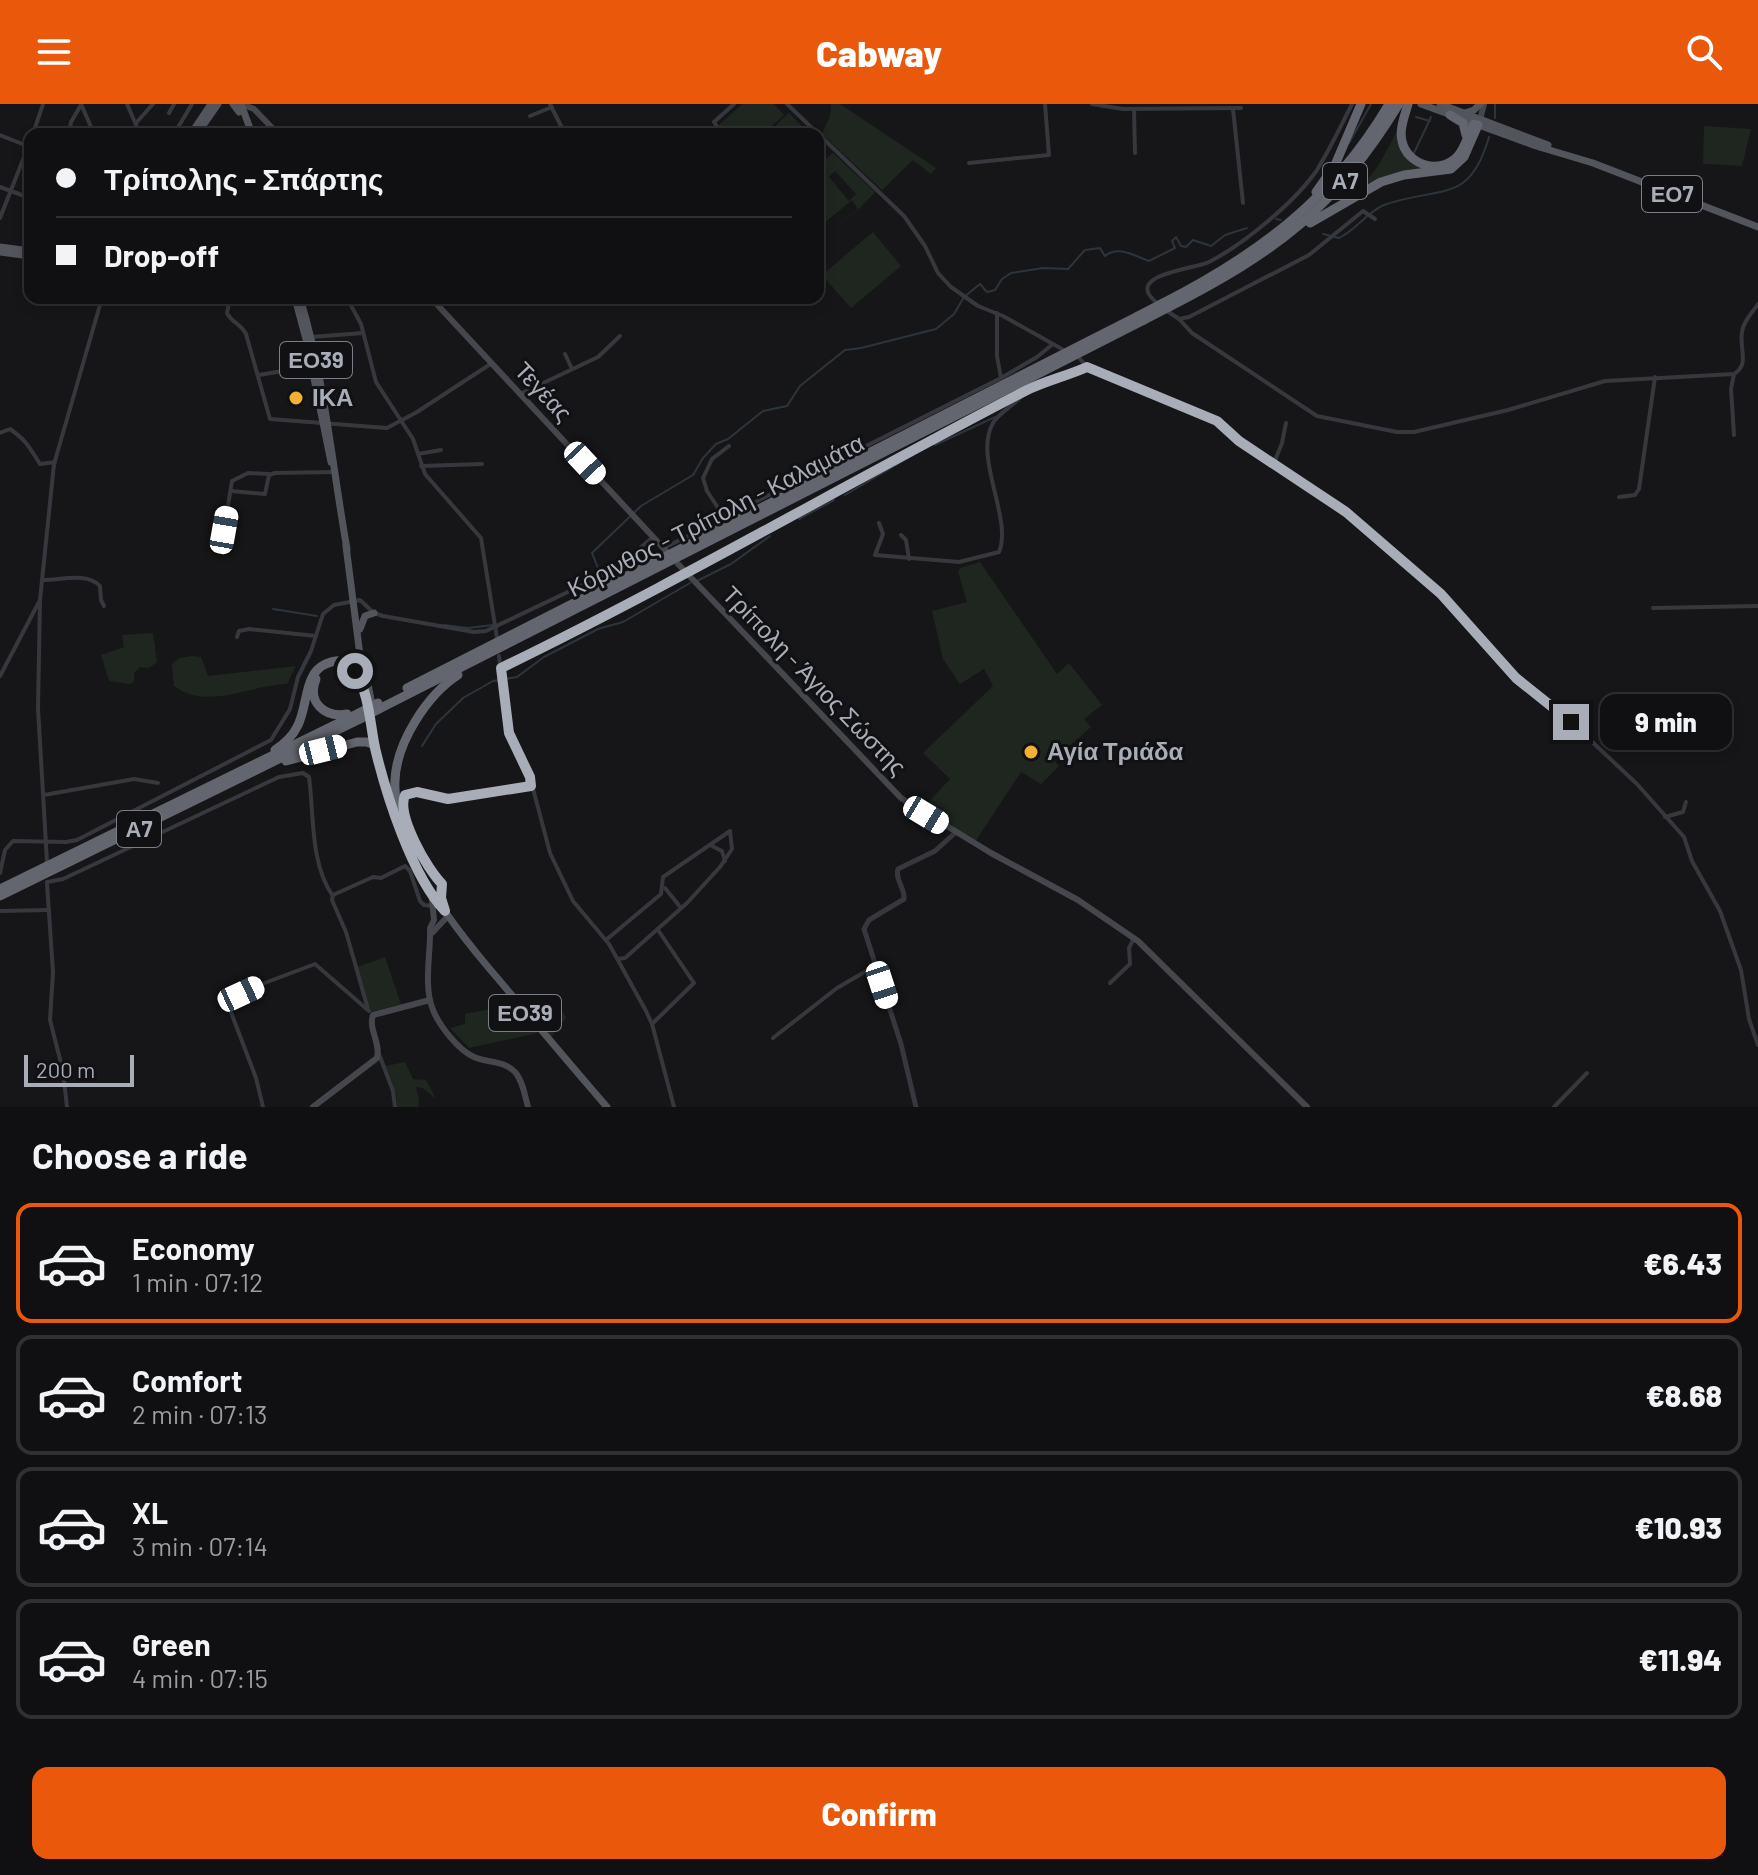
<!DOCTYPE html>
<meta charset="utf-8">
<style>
body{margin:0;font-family:Barlow,sans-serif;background:#1e1e20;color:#f1f3f6;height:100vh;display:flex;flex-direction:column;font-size:30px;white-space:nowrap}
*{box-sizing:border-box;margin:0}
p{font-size:26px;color:#9c9d9f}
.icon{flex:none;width:44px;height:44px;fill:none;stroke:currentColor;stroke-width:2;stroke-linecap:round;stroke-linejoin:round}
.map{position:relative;height:1003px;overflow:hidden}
.details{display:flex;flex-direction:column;background:#101012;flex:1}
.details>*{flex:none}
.guide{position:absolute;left:24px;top:24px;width:800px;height:176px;border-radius:16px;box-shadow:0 4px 12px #0003,0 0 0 2px #303032;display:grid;align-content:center;height:176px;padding:0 32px;background:#101012}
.scale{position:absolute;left:24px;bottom:20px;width:110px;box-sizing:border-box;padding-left:8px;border:4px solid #a8adb8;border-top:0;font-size:22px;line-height:28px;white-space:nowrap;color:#a8adb8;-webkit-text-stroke:6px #111113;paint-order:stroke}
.end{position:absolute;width:36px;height:36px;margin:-18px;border:10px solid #a8adb8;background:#111;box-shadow:0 0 0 4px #111}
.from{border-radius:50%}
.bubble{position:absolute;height:56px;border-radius:16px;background:#101012;box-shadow:0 4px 12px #0003,0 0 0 2px #303032;font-size:26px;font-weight:800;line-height:56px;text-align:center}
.car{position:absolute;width:24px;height:48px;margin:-24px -12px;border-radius:10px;box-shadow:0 0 6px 2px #0007;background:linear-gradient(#fff 24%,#345 0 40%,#fff 0 76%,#345 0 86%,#fff 0)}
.guide b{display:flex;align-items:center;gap:28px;height:76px;font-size:30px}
.guide b+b{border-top:2px solid #303032}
.guide i{width:20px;height:20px;background:#f1f3f6}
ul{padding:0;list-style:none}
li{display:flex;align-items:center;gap:24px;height:120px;margin:0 16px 12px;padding:0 16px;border:4px solid #303032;border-radius:16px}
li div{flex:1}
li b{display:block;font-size:30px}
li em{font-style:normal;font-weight:800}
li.selected{border-color:#ea580c}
li>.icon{width:72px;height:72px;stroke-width:1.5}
h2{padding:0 32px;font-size:36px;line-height:96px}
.action{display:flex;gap:16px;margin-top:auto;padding:16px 32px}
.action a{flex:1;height:92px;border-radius:16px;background:#ea580c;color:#fff;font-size:32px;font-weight:800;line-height:92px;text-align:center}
header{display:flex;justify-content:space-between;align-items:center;height:104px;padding:0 32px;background:#ea580c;color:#fff;font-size:36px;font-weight:800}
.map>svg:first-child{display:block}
.green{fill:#1e261f;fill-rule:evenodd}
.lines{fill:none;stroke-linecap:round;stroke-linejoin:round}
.stream{stroke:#2c353c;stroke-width:2}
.minor{stroke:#37383d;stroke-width:4}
.tertiary{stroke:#37383d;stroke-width:5}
.secondary{stroke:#45474d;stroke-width:6}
.primary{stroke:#53555c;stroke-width:7}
.motorway{stroke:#63666e;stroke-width:9}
.motorway-bridge{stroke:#63666e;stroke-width:9}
.route{stroke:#a8adb8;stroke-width:10}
.poi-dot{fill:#f2b134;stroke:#111113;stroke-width:3}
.labels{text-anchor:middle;stroke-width:6;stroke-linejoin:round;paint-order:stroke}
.shield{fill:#111113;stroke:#7b7e86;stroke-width:2}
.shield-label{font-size:22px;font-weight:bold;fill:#a8adb8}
.street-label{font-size:24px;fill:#a8adb8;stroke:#111113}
.poi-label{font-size:24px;font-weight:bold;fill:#a8adb8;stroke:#111113;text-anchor:start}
</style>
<header><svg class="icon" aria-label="menu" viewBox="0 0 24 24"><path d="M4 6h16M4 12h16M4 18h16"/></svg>Cabway<svg class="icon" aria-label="search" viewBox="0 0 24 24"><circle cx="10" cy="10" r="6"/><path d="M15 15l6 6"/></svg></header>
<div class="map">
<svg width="1758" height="1003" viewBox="0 0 1758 1003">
<rect width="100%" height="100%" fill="#161618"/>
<g class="green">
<path d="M742,0H774L784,11L763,30H725L718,22Z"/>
<path d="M831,0H840L936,64L931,70L913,56L882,86L822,30L830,12Z"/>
<path d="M789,9L809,30H766Z"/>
<path d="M1704,22L1751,25L1742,62L1703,60Z"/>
<path d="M1397,27C1397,49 1409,62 1430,66L1469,41L1428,69L1358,88L1380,59Z"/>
<path d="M833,49L875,88L859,105L818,135L858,105L852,96L818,124V61ZM835,67L856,90L849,97L829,73Z"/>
<path d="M873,128L901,162L851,204L822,171Z"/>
<path d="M980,458L1057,570L1069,559L1102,601L1084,615L1091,623L1053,656L1059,662L1041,680L1021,668L975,738L920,707L950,675L923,649L993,582L984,565L960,580L943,555L932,507L967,498L958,468L960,464Z"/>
<path d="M153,529L157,558L149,564L140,563L134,569V578L130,580L109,577L101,551L124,543L122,531Z"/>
<path d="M192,552L201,553L208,572L296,562L287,580C250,581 207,607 174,582L172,560L179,554Z"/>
<path d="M385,853L401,900L371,908L357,863Z"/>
<path d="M555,893L566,914L551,933L523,901Z"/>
<path d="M511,901L538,929L469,944L450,924L465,920V910Z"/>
<path d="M405,958L413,975L426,976L436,995L423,984L416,983L419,996L418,1003H397L396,990L386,962Z"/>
</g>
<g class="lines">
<g class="stream">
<path d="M1416,13L1430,17"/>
<path d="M1495,14V0"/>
<path d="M1349,39L1371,0"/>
<path d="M1414,49L1431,13"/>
<path d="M1276,115L1281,116"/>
<path d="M1323,130L1339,134C1356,126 1367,108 1384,101C1440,81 1469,102 1489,33"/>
<path d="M935,341L995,313"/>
<path d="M845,391L913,351"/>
<path d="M799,415L834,396"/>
<path d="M596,473L600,469L592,449L641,402L693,371L703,354L716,340L728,335L763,307L787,302L800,282L845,246L861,244L936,225L954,210L964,193L980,180L987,188L995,186L1002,175L1011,169L1043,164L1068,165L1085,146L1100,144L1105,152C1118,141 1135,152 1149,157L1175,144L1172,137L1176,133L1181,142L1186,143L1193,136L1211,142L1225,131L1247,124"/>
<path d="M697,477L731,460L770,432"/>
<path d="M273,505L317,512"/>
<path d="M444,521L468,524L493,521"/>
<path d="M422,642L436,620L463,594L493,577L517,573L544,553L598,525L623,518L690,479"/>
</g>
<g class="minor">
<path d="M81,0L94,30"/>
<path d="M127,0L140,30"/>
<path d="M550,0L565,30"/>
<path d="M787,0L904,112L925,142L938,169L951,183L978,202L1003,212L1062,245"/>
<path d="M1092,0L1123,5L1241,4"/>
<path d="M1134,5L1135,49"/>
<path d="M1233,5L1243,99"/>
<path d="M169,9L174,0"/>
<path d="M530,12L552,3"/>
<path d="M136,19L153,0"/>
<path d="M33,30L43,0"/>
<path d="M69,30L71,18L81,1"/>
<path d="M83,30L93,27"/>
<path d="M174,30L192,0"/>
<path d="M358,30L365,25"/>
<path d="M722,30L714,18L734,0"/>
<path d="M0,31L30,43"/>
<path d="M969,59L1049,51L1045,0"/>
<path d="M0,83L30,94"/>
<path d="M0,114L30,38"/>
<path d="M230,194L227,209C231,218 241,220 246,230L270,315L387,324L417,308L492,259"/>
<path d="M347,194L361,220L376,278L413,335L425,370L481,434L497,534"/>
<path d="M1157,199C1121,170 1197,165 1209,158C1244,140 1295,98 1317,66C1330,45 1341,22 1352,0"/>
<path d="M1167,207L1179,215L1189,213L1309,151L1363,107L1375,115"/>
<path d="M997,209V252L1001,274"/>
<path d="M1179,215L1192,229L1317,312L1397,328H1414L1508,306L1605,277L1734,270C1750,261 1739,244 1742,228C1743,218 1752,209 1758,200"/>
<path d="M311,233L363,229"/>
<path d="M565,250L572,265"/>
<path d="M1080,255L1087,263L1104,271L1217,317L1239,337L1346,408L1457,505L1476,531L1516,574L1571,618L1637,680L1684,733L1692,757L1720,807L1741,866L1749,915L1758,941"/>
<path d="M1734,270L1731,285L1734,331"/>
<path d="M259,271L312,262"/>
<path d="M520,290L598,253L620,232"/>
<path d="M0,329L10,325C27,337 29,343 40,360L55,358"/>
<path d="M418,350L441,346"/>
<path d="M1274,359L1282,339L1286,319"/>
<path d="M421,362L482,360"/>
<path d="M231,387L265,390L269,371L275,369L334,368"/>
<path d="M1619,393L1635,391L1639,385L1655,273"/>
<path d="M724,413L707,387L703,374L712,355L729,342"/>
<path d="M879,419L883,430L875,451L959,458L999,448C1013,415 973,353 993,319C1000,307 1016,301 1024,289"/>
<path d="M224,426L232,377L248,369L269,370"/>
<path d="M901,431L906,436L909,455"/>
<path d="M664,444L1001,274L1037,253L1053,240"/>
<path d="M43,476C61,476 87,468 100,482L101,496L104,502"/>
<path d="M1653,504L1758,502"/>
<path d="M237,533L239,527L249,525L316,532"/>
<path d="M499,552L508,626L530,673L550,749L573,797L609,840L646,907L652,920L674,1003"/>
<path d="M501,564C678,478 849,377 1025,287C1045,277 1066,272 1087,263"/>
<path d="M0,572L40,496"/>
<path d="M44,691L134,675L158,679"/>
<path d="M1665,713L1683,708L1686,698"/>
<path d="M712,742L722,747L725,757"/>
<path d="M47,758L38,604L40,496L54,360L102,194"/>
<path d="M0,769L5,746L13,737L66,738L77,736L271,636L290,605L298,573L311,547L323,510L334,501L360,496L374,509L383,512L474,528L486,527L616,465L653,433"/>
<path d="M47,778L63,775L279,673L303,669L309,673C314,709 310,761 333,792"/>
<path d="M47,780L53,868L50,916L63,967L67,1003"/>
<path d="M665,784L681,804"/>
<path d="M442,800V780L425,755L404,711L402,699L405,691L417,688L448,695L531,682"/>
<path d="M0,807L49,806"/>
<path d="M606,836L661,790L663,773L730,727L732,745L720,763L687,799L625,854L618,855"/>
<path d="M1110,879L1130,860L1129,844L1134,834"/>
<path d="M368,905L346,828L332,796L333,791L373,773L381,774L405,762L410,767L420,797L424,801L432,802"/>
<path d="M652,920L694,879L658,826"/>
<path d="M773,934L837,884L875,862"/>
<path d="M379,950L393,987L395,1003"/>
<path d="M263,1003L256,974L229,903L231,896L262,880L315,860L369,907"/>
<path d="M1554,1003L1587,969"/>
</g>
<path class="tertiary" d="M916,1003L901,940L864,825L869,816L904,795C905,784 895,776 898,765L935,747L956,728"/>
<g class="secondary">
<path d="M241,0L254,5L278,30"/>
<path d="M1479,20L1484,0"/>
<path d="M431,194L668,449"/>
<path d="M678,460L901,694L991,749L1078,796L1138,837L1307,1003"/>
<path d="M431,787L434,816L430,824C431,849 423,882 433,906C439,921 458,946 474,953C487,959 503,956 515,968C523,977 525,992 528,1003"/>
<path d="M432,829L448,812"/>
<path d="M313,1003L377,954C381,939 368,925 373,911L430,896"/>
</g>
<g class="primary">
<path d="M233,0L239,8"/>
<path d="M241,0L252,30"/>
<path d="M1421,0L1536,42L1593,59L1758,123"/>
<path d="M1440,0L1548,41"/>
<path d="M1465,9L1474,6L1480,0"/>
<path d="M191,30L211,0"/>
<path d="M197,30L218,0"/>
<path d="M0,143L30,147"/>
<path d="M0,148L30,152"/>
<path d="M295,194L306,235L331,358"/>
<path d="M300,194C325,276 332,361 347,445"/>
<path d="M346,442L362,567"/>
<path d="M360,525L365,512L374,509"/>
<path d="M368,580L373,607"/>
<path d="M364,583C373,645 388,708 418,764C437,800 462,832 488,863C528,910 567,957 607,1003"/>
</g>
<g class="motorway">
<path d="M1408,0C1405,11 1399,25 1402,37C1407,61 1439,71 1457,53C1465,45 1468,30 1474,20"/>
<path d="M1450,11L1463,19L1466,31"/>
<path d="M1316,88L1335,61L1361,0"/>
<path d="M1310,119L1381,78L1404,71L1451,65L1464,53L1478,21"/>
<path d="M1163,199C1259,150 1333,95 1389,0"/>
<path d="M1169,203C1276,148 1335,105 1399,0"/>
<path d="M352,564L364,587"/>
<path d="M316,575C307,598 324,614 347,610"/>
<path d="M407,584L1138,212"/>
<path d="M379,605L1144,216"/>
<path d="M275,646C284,640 292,633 297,623C310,600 301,562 336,557C350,554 360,564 367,575"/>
<path d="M286,657L357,638H367L375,641"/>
<path d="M402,721C398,706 394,692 395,677C396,639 427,591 458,571"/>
<path d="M0,785L359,609"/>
<path d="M0,792L360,615"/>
</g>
<g class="motorway-bridge">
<path d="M1138,212L1163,199"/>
<path d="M1144,216L1169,203"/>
<path d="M359,609L378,599"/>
<path d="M360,615L379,605"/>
</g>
</g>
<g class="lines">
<path class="route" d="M355,567C369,589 370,619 375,644C386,690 412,773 445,807L441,794L442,780C427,765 396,711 405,691L417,688L448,695L531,682L530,673L509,629L501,564C678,478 849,378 1025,287C1045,277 1067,272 1087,263L1217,317L1239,337L1346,408L1441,490L1516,574L1571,618"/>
</g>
<g class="poi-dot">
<circle cx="296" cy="294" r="8"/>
<circle cx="1031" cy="648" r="8"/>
</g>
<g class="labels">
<g class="shield">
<rect x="1323" y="59" width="44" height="36" rx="6"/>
<rect x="1642" y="72" width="60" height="36" rx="6"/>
<rect x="280" y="238" width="72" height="36" rx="6"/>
<rect x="117" y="707" width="44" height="36" rx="6"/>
<rect x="489" y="891" width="72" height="36" rx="6"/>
</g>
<g class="shield-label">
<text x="1345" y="85">Α7</text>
<text x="1672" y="98">ΕΟ7</text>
<text x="316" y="264">ΕΟ39</text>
<text x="139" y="733">Α7</text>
<text x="525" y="917">ΕΟ39</text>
</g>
<g class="street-label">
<text transform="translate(543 288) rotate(47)" y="8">Τεγέας</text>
<text transform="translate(716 412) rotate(-27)" y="8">Κόρινθος - Τρίπολη - Καλαμάτα</text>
<text transform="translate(814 577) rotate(46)" y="8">Τρίπολη - Άγιος Σώστης</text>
</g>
<g class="poi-label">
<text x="312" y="302">ΙΚΑ</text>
<text x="1047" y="656">Αγία Τριάδα</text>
</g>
</g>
</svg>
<div class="scale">200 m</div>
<i class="end from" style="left:355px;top:567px"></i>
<i class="end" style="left:1571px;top:618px"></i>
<div class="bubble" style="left:1600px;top:590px;width:132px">9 min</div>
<i class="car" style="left:585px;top:359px;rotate:137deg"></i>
<i class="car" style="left:224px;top:426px;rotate:10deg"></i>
<i class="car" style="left:323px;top:646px;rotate:76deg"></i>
<i class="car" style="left:926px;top:711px;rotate:121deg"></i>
<i class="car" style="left:882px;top:881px;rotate:162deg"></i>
<i class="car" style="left:241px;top:890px;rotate:65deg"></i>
<div class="guide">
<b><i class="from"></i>Τρίπολης - Σπάρτης</b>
<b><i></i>Drop-off</b>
</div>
</div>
<section class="details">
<h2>Choose a ride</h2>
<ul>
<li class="selected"><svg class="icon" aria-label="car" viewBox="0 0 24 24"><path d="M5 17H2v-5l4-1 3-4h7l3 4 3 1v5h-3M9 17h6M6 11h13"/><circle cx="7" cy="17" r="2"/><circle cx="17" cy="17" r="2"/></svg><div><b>Economy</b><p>1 min · 07:12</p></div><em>€6.43</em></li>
<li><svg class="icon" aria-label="car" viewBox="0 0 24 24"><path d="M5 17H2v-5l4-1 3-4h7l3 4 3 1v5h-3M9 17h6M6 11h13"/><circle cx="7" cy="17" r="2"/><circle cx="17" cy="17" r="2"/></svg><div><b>Comfort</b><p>2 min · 07:13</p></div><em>€8.68</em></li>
<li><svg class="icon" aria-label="car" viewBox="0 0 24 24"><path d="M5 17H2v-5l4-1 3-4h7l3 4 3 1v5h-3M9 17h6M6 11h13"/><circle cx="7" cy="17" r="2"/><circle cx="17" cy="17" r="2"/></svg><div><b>XL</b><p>3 min · 07:14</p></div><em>€10.93</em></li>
<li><svg class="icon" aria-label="car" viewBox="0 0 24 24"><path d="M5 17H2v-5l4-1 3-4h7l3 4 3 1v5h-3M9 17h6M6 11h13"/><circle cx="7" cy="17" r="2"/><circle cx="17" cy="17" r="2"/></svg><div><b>Green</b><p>4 min · 07:15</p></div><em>€11.94</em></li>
</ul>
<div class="action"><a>Confirm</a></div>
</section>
